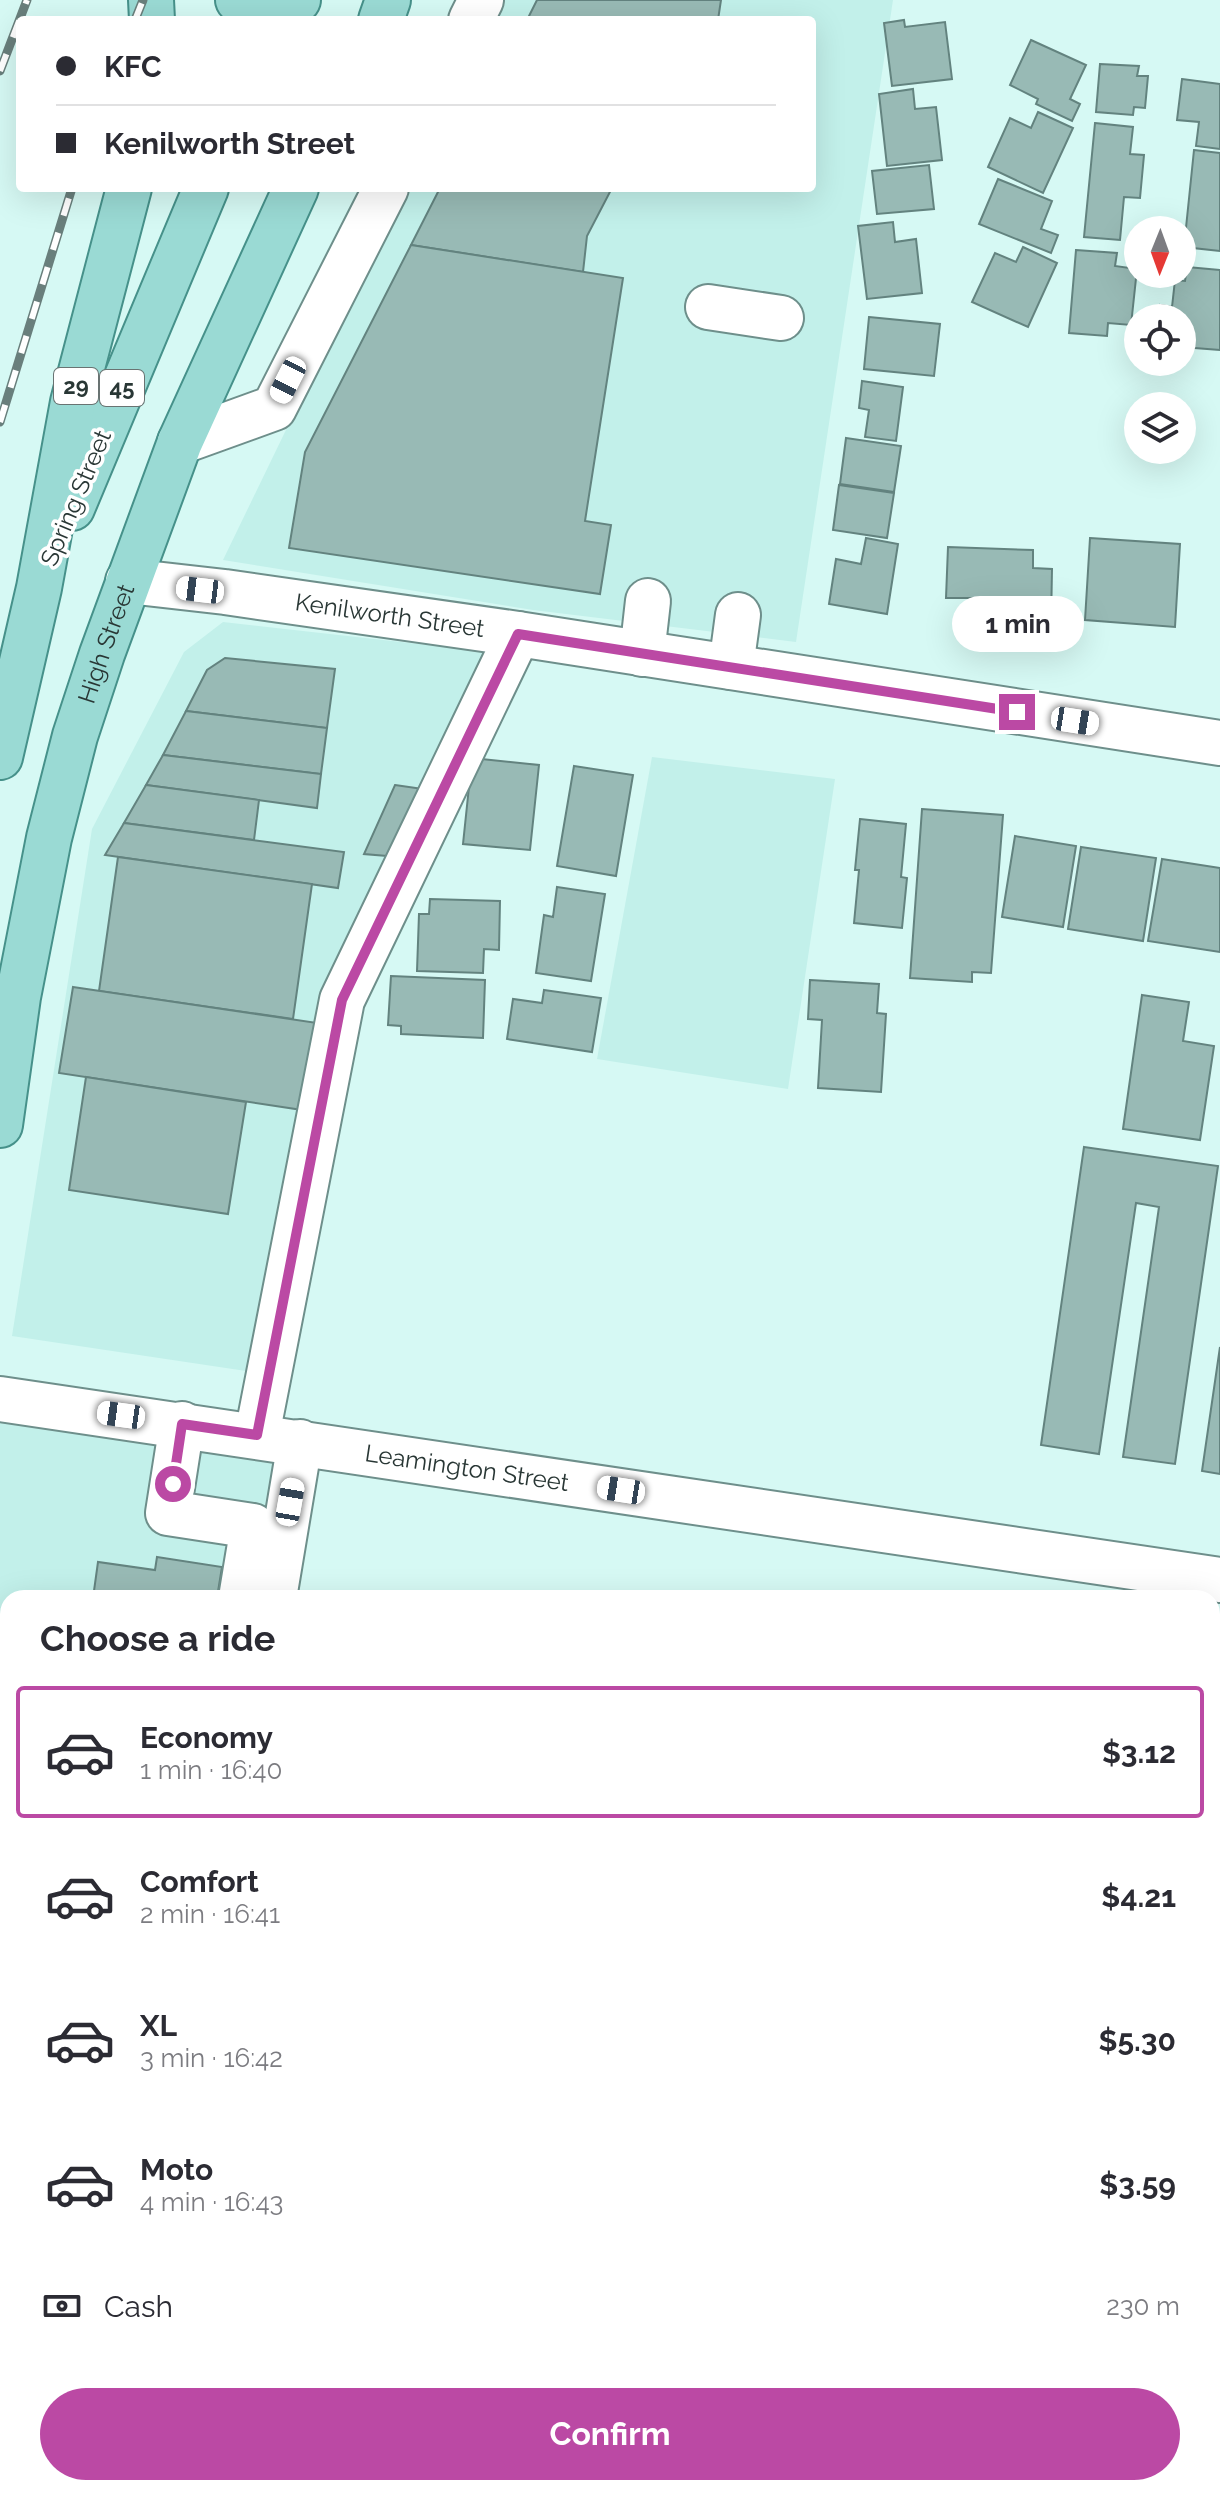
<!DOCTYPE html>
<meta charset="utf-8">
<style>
body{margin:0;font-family:Raleway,sans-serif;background:#f7f7f7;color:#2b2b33;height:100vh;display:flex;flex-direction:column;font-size:30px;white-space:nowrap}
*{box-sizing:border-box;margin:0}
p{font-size:26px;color:#7c7c81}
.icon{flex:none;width:44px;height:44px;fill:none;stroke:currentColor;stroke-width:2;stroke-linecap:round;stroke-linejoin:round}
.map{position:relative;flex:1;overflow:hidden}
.drawer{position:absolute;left:0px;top:1590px;width:1220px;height:906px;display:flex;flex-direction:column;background:#fff;border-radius:24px 24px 0 0;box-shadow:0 8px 32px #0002}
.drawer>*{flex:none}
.top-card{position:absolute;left:16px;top:16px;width:800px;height:176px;border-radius:8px;box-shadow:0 8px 32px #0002;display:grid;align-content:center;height:176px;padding:0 40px;background:#fff}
.needle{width:52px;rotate:181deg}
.buttons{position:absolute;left:1124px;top:216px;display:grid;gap:16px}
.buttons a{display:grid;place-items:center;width:72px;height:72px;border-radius:50%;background:#fff;box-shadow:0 8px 32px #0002;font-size:40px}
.end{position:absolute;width:36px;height:36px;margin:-18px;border:10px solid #bb49a4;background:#fff;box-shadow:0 0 0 4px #fff}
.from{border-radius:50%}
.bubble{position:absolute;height:56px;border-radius:28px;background:#fff;box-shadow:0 8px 32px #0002;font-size:26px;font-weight:700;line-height:56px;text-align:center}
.car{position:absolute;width:24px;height:48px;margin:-24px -12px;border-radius:10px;box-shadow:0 0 6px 2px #0007;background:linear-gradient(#fff 24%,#345 0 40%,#fff 0 76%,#345 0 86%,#fff 0)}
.top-card b{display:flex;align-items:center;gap:28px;height:76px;font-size:30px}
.top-card b+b{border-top:2px solid #e1e1e2}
.top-card i{width:20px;height:20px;background:#2b2b33}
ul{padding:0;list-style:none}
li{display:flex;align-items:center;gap:24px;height:132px;margin:0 16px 12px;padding:0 24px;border:4px solid transparent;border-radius:8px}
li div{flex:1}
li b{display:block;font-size:30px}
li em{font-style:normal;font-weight:700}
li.active{border-color:#bb49a4}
li>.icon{width:72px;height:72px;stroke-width:1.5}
h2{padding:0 40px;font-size:36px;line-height:96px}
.pay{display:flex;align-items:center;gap:20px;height:88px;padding:0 40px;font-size:30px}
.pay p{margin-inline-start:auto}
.primary-button{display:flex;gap:16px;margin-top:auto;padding:16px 40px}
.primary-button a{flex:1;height:92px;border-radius:48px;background:#bb49a4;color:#fff;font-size:32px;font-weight:700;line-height:92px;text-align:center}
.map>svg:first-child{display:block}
.built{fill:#c2f0ea}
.building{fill:#98bab5;stroke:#63837f;stroke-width:2}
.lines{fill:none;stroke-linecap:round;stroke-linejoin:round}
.minor-casing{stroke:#6e8f8b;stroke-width:48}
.major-casing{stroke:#46918a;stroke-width:48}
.minor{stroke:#fff;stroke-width:44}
.major{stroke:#9adad4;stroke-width:44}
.rail-casing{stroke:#697f7c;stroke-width:9}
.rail{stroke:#fff;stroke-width:6;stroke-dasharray:18;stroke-linecap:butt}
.route{stroke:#bb49a4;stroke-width:10}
.labels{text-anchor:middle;stroke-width:7;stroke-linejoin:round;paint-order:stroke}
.shield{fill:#fff;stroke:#697372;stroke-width:2}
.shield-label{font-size:22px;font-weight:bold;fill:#293735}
.street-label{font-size:24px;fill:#293735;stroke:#fff}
</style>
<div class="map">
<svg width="1220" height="2495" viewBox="0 0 1220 2495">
<rect width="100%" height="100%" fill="#d6f9f4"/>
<g class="built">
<path d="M494,0H893L796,642L533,610L223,560L403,188H812V20H484Z"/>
<path d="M223,622L525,656L354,1011L279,1376L12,1336L92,829L184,652Z"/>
<path d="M652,757L835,779L788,1089L597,1059Z"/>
<path d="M0,1420L303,1466L280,1598H8V1683L0,1681Z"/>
<path d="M0,2228L8,2229V2488H143L142,2495H0Z"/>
<path d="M1212,2417L1220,2419V2495H566L567,2488H1212Z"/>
</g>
<g class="building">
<path d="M537,0H721L718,20H527Z"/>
<path d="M904,20L905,27L945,22L952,79L892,86L884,23Z"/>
<path d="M1031,40L1086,65L1070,99L1080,104L1072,121L1036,104L1038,99L1010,85Z"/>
<path d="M1100,64L1139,66L1137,76H1148L1145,108L1134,107L1133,115L1096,112Z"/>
<path d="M1182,79L1220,84V149L1196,146L1199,122L1177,120Z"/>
<path d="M913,89L915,109L936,107L942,160L887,166L879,94Z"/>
<path d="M1038,112L1073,128L1043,193L988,167L1010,118L1031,128Z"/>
<path d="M1095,123L1133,127L1130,154L1144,155L1140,198L1124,197L1120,240L1084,237Z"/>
<path d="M1194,150L1220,153V251L1184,247Z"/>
<path d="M929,165L934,209L877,214L872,171Z"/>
<path d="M998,179L1052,201L1041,229L1058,235L1051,253L979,224Z"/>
<path d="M440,188H612L587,236L583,272L411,245Z"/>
<path d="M893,222L895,242L916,239L922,293L867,299L858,226Z"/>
<path d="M411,245L623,278L585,521L611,525L600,594L289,548L305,452Z"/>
<path d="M1023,247L1057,263L1028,327L972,302L995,253L1016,262Z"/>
<path d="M1076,250L1117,253L1115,266L1137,269L1131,325L1108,323L1107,336L1069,333Z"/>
<path d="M1187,267L1220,270V350L1182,347V318H1159L1160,305L1172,307L1175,280L1185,281Z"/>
<path d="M869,317L940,324L934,376L864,369Z"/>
<path d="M862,381L903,387L896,441L865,437L869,410L859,408Z"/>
<path d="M846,438L901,446L894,492L840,484Z"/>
<path d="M839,485L894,493L887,538L833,530Z"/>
<path d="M866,538L898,544L887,614L829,604L836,559L861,564Z"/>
<path d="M1090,538L1180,544L1175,627L1085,620Z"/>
<path d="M948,547L1033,550V568L1052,569L1051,624L1013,623V616L974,615V598H946Z"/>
<path d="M225,658L335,669L327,728L186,711L207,670Z"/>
<path d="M186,711L327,728L321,774L163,755Z"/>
<path d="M163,755L321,774L317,808L146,785Z"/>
<path d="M472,758L539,765L530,850L463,844Z"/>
<path d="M574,766L633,775L616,876L557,866Z"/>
<path d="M146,785L259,800L254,840L124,823Z"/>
<path d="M395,785L430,790L399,857L364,854Z"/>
<path d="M922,809L1003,815L991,973L972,972V982L910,978Z"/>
<path d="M860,819L906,824L901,877L907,878L902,928L854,923L859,870H855Z"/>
<path d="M124,823L344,852L338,888L105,855Z"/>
<path d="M1015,836L1076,846L1063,927L1002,917Z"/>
<path d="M1081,847L1156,858L1143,941L1068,929Z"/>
<path d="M118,857L312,884L293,1019L99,991Z"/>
<path d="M1162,859L1220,868V952L1148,941Z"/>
<path d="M557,887L605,894L591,981L536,973L544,915L553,917Z"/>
<path d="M430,899L500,901L499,950L484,949L483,973L417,971L419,914H429Z"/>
<path d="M391,976L485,980L483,1038L401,1034V1026L388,1025Z"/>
<path d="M810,980L879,984L877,1013L886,1014L881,1092L818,1088L822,1020L808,1019Z"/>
<path d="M73,987L324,1024L309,1111L59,1073Z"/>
<path d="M544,990L601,998L592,1052L507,1039L513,999L542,1003Z"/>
<path d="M1142,995L1189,1002L1183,1041L1214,1046L1200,1140L1123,1129Z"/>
<path d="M86,1077L246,1102L228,1214L69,1190Z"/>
<path d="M1084,1147L1218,1166L1175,1464L1123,1457L1159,1207L1136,1203L1099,1454L1041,1445Z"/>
<path d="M1220,1347V1474L1202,1471Z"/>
<path d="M157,1557L222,1567L217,1598H93L98,1562L155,1570Z"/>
<path d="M0,2005L8,2007V2121L0,2120Z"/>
<path d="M0,2338L8,2339V2488H10L1,2495Z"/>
<path d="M10,2488H101L91,2495H1Z"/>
</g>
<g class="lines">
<g class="minor-casing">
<g id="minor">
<path d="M471,20L481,0"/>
<path d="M708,307L781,318"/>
<path d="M180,442L274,408L386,188"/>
<path id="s1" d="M128,581L225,592L518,634L1220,743"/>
<path d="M642,654L648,601"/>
<path d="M731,667L738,615"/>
<path id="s2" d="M0,1399L1220,1580"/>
<path d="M182,1424L168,1513L253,1526L241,1598"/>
<path d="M257,1435L342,1000L518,634"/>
<path d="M274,1598L300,1442"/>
<path d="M0,1663L8,1664"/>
<path d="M0,2176L8,2178"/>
<path d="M0,2305L8,2306"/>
<path d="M1212,2360L1220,2361"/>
<path d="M0,2456L8,2452"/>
<path d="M489,2495L490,2488"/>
</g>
</g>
<g class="major-casing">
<g id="major">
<path d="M151,0L152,20"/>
<path d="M238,0L263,4L298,0"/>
<path d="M381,20L388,0"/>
<path d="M72,508L206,188"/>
<path d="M0,757L39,588L73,402L129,188"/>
<path id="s3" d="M0,1125L18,997L49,838L75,736L102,654L180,442L296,188"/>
</g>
</g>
<use href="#minor" class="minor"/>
<use href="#major" class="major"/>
<g class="rail-casing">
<g id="rail">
<path d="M135,20L143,0"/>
<path d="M0,71L27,0"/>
<path d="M0,422L72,188"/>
</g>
</g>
<use href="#rail" class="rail"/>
</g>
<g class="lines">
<path class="route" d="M173,1484L182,1424L257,1435L342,1000L518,634L1017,712"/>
</g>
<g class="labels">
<g class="shield">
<rect x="54" y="368" width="44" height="36" rx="6"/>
<rect x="100" y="370" width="44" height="36" rx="6"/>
</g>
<g class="shield-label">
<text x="76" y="394">29</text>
<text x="122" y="396">45</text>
</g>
<g class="street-label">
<text transform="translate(76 498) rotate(-67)" y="8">Spring Street</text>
<text dy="8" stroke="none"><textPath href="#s1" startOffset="264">Kenilworth Street</textPath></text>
<text dy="8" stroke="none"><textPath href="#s3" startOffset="494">High Street</textPath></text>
<text dy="8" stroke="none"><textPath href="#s2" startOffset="472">Leamington Street</textPath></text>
</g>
</g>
</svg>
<div class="buttons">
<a><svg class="needle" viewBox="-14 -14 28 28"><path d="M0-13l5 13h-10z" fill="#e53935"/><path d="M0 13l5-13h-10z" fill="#7c7c81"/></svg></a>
<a><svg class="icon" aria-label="locate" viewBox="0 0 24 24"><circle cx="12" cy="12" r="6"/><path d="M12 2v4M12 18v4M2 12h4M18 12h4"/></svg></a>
<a><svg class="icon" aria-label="layers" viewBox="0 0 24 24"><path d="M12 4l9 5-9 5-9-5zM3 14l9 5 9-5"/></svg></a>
</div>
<i class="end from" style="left:173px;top:1484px"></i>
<i class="end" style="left:1017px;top:712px"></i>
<div class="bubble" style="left:952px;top:596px;width:132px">1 min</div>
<i class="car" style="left:288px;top:380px;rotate:207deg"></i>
<i class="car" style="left:200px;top:590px;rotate:277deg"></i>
<i class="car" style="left:1075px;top:721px;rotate:99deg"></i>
<i class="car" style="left:121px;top:1415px;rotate:278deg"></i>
<i class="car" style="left:621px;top:1490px;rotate:279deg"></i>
<i class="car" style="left:290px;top:1502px;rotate:10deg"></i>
<div class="top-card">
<b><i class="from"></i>KFC</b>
<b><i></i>Kenilworth Street</b>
</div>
<section class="drawer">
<h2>Choose a ride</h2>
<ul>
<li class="active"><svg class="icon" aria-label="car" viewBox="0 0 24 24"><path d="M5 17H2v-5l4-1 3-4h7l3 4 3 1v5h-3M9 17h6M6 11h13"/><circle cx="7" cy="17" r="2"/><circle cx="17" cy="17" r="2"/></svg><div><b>Economy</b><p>1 min · 16:40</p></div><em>$3.12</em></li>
<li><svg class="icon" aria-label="car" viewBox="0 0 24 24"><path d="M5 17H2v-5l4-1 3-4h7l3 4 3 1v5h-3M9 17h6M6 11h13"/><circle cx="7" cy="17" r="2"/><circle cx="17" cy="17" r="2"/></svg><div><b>Comfort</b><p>2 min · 16:41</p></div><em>$4.21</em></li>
<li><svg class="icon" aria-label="car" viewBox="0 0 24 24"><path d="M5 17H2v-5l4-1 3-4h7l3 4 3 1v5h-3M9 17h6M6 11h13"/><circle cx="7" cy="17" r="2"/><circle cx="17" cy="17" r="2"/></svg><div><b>XL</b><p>3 min · 16:42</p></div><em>$5.30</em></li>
<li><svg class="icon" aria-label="car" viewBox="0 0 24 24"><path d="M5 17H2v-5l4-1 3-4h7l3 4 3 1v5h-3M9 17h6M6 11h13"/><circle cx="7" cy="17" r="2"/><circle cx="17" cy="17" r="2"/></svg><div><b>Moto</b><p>4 min · 16:43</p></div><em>$3.59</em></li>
</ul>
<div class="pay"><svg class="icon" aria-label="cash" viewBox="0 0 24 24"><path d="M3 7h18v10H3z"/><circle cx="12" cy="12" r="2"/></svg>Cash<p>230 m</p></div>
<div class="primary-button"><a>Confirm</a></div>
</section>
</div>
